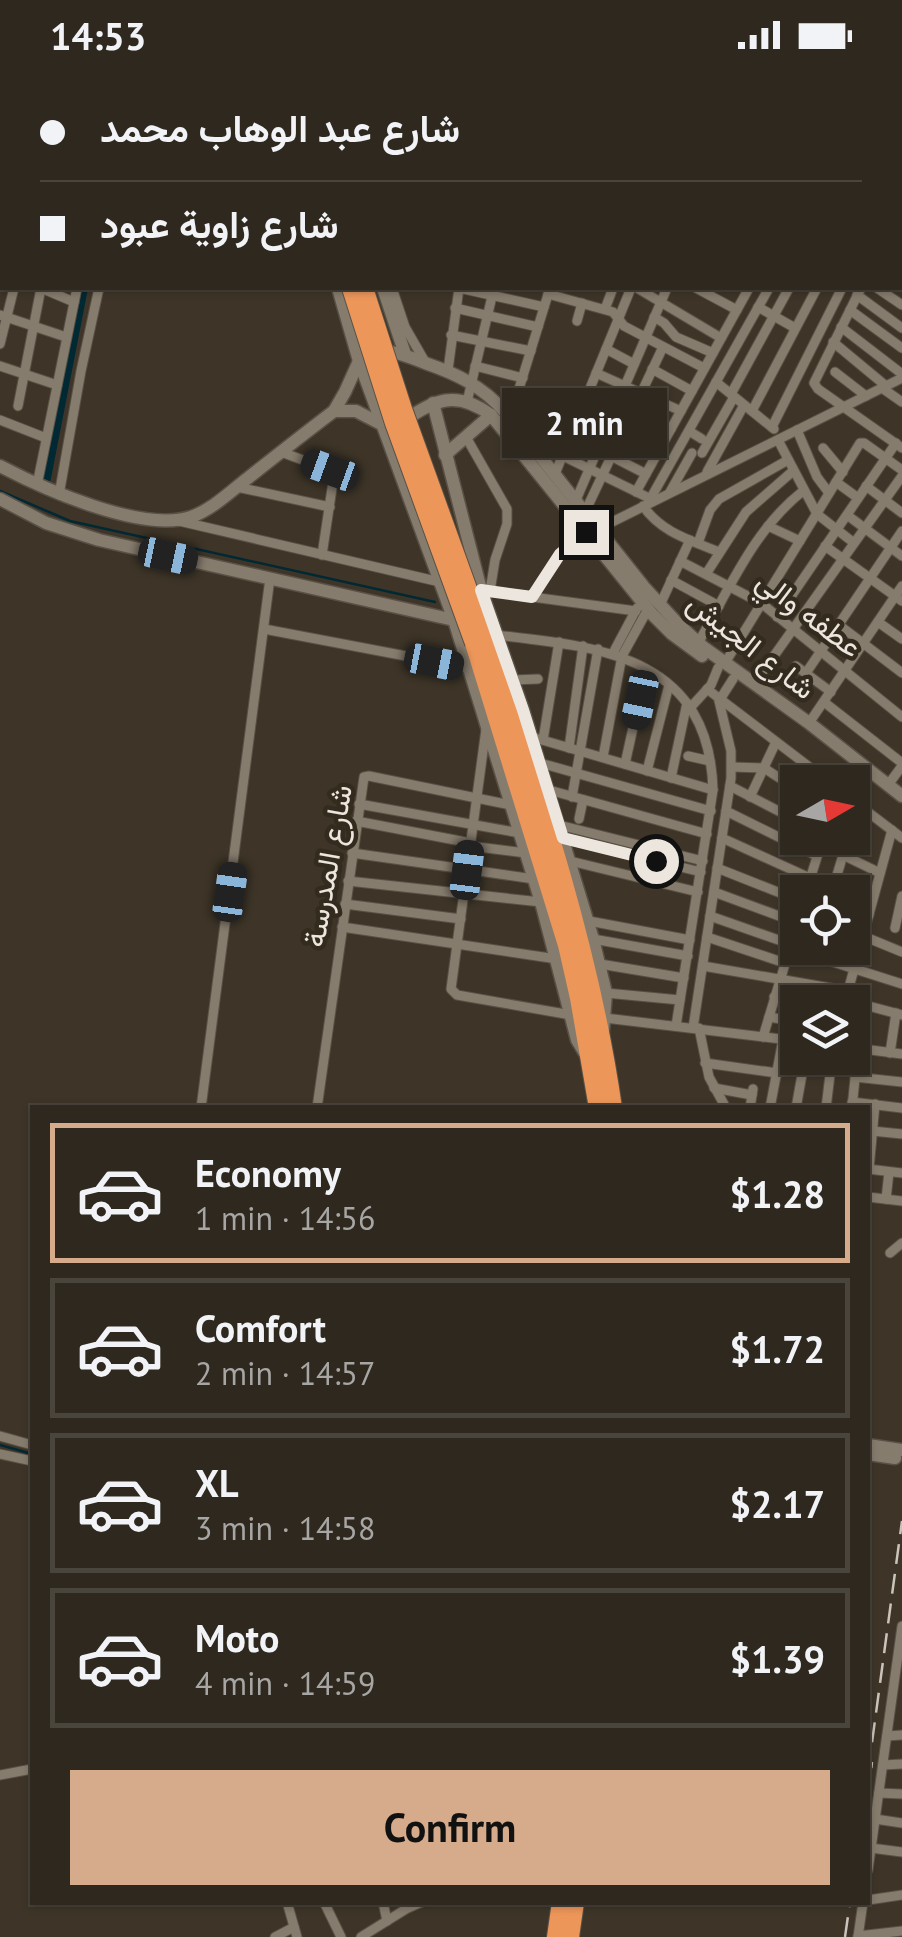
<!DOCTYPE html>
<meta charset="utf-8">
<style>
body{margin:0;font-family:"PT Sans",Vazirmatn,sans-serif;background:#363027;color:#f1f3f6;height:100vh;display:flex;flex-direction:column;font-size:38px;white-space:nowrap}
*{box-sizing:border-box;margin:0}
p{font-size:32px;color:#a7a6a4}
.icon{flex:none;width:55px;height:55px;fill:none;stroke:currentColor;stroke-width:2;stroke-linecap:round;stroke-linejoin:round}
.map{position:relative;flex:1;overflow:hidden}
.sheet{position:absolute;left:30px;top:1035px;width:840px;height:800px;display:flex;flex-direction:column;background:#2e281e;border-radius:0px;box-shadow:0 2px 8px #0004,0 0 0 2px #49443c}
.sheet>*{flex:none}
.hud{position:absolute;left:0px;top:0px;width:902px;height:220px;box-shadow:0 2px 8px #0004,0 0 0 2px #49443c;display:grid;align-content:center;height:220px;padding:0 40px;background:#2e281e}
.needle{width:65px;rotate:81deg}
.buttons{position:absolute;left:780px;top:695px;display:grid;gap:20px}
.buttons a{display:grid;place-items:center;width:90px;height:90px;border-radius:0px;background:#2e281e;box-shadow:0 2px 8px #0004,0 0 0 2px #49443c;font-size:50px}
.end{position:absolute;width:45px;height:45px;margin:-22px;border:12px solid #ece6de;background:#111;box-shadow:0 0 0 5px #111}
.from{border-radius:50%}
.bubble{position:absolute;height:70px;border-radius:0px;background:#2e281e;box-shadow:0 2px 8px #0004,0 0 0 2px #49443c;font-size:32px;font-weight:700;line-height:70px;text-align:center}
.car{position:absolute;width:30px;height:60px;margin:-30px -15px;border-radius:12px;box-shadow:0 0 8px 2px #0007;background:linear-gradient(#222 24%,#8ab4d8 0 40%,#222 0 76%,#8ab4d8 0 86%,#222 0)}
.hud b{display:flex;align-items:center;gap:35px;height:95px;font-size:38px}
.hud b+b{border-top:2px solid #49443c}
.hud i{width:25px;height:25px;background:#f1f3f6}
ul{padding:18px 0 0;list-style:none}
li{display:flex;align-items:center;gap:30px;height:140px;margin:0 20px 15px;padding:0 20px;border:5px solid #49443c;border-radius:0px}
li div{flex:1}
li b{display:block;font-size:38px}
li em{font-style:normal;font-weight:700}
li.selected{border-color:#d6ab8b}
li>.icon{width:90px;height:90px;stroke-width:1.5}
.cta{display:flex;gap:20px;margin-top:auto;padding:20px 40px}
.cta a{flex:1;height:115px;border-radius:0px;background:#d6ab8b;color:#111;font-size:40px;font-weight:700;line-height:115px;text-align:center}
.status{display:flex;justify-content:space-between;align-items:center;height:70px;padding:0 50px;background:#2e281e;direction:ltr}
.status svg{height:28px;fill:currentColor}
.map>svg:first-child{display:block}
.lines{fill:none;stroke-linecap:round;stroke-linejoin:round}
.stream{stroke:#002934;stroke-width:2.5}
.canal{stroke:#002934;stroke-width:8}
.street-casing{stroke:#595146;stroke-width:11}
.secondary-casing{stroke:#595146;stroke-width:15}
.highway-casing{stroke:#595146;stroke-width:20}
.street{stroke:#867c6d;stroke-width:9}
.secondary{stroke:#867c6d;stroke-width:12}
.highway{stroke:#ec965a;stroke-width:18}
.rail{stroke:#cac4bb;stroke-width:2.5;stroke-dasharray:20 10;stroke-linecap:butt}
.highway-bridge-casing{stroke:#595146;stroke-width:20;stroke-linecap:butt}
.highway-bridge{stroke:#ec965a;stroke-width:18}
.route{stroke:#ece6de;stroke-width:12}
.labels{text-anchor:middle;stroke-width:9;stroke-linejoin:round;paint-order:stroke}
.street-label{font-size:30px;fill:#ece6de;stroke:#342b1f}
</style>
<div class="status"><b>14:53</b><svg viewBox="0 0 49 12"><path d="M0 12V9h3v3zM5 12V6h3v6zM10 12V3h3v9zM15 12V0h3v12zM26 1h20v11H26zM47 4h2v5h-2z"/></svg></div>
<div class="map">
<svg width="902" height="1867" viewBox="0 0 902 1867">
<rect width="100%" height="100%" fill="#3e3528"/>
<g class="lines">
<g class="stream">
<path d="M0,421L70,451L435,532"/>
<path d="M0,1375L32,1384"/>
</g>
<g class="canal">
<path d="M130,2L131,0"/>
<path d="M47,408L84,218"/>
</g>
<g class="street-casing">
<g id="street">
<path d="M635,0L638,2"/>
<path d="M687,0L689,2"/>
<path d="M123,2V0"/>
<path d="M146,2L147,0"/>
<path d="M431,2L432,0"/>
<path d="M507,2L509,0"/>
<path d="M553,2L554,0"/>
<path d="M662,2L666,0"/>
<path d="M726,2V0"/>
<path d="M750,2V0"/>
<path d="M778,2V0"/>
<path d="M802,2V0"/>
<path d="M825,2L826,0"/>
<path d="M855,2L856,0"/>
<path d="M902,34V31"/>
<path d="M900,143H902"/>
<path d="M0,199L2,200"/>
<path d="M900,201L902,202"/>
<path d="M392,218L405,257L424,290"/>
<path d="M637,218L721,268"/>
<path d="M696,218L737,240"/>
<path d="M861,218L814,313L818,319L902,378"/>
<path d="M877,218L902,235"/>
<path d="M548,224L613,242L624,256L704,298"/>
<path d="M857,225L902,258"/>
<path d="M758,237L795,258"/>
<path d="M455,238L538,257"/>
<path d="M605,239L613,218"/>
<path d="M850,240L902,278"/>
<path d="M0,245L66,267"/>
<path d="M654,247L664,253L676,267L713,283"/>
<path d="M577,251L582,233"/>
<path d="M841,257L902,304"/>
<path d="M451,265L531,281"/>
<path d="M833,272L886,316"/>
<path d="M0,274L14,218"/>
<path d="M606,279L634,294"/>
<path d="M0,296L57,315"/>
<path d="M475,296L523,308"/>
<path d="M652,299L692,321"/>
<path d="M448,300L459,218L544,237"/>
<path d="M835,302L866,326"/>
<path d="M596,303L681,341"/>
<path d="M716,312L774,359"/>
<path d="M882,318L902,332"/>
<path d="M588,324L671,359"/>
<path d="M731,324L789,218"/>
<path d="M467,332L494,218"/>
<path d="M18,336L41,218L74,232"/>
<path d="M752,341L817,218"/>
<path d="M579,346L643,374"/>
<path d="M510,348L550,218"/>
<path d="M0,350L46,368"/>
<path d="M772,357L842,218"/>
<path d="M797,360L817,407L829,423"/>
<path d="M689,361L702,369"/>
<path d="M466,367L507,439V454L495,490L490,521"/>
<path d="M778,370L817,444L854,473"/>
<path d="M568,373L595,384"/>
<path d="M823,378L843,402"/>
<path d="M281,382L330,400L334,405L322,485"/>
<path d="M702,383L734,327"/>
<path d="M563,386L651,429"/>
<path d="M613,387L646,404"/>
<path d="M707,402L744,335"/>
<path d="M555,404L631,218"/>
<path d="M836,412L858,428"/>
<path d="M37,415L77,218"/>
<path d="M866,416L902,443"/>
<path d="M237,417L330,437"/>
<path d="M636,422L749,218"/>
<path d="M670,422L692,383"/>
<path d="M59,425L81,301L99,218"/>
<path d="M576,430L667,218"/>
<path d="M648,433L769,218"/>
<path d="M643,436C662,463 690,470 719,482"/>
<path d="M585,442L663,277"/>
<path d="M847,445L902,486"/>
<path d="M179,451L440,512"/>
<path d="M768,456L800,471"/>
<path d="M598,459L902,308"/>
<path d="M698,473L710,440L719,429L788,390"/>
<path d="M825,476L902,531"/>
<path d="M680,491L761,533L902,647"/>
<path d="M706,504L746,442L793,401"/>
<path d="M671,510L719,536"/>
<path d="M488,521L636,541"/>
<path d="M532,527L560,484L586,461"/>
<path d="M660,535L690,470"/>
<path d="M777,547L896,373"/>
<path d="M878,552L902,569"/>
<path d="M839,555L902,603"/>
<path d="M264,559L469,598"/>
<path d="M496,565C601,577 709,586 713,720L676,956"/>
<path d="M698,573C729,520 754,459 803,421"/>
<path d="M613,583L637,538"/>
<path d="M725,593L860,373H864L902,400"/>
<path d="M796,596L831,622"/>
<path d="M806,603L902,461"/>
<path d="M512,610L538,609"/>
<path d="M754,614L902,406"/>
<path d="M707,619L829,712"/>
<path d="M824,632L902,693"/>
<path d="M690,638L711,615L718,598"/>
<path d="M809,653L902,516"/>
<path d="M486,659L451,919L457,925L571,945"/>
<path d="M532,667L713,720"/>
<path d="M543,670L559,572"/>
<path d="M569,678L583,576"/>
<path d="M688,686L710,691"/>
<path d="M603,687L622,586L648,539"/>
<path d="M540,693L711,741"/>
<path d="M625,694L646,599"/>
<path d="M732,697L764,698L798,720"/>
<path d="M647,701L669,615"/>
<path d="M671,708L687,633"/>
<path d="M888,715L902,696"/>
<path d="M730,716L798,751"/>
<path d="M549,720L707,764"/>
<path d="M572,727L598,579"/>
<path d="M750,727L776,672"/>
<path d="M852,730L902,768"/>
<path d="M359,734L520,763"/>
<path d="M726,741L817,786"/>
<path d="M789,747L798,729"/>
<path d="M579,749L583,730"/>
<path d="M356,751L471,773"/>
<path d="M852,752L858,734"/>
<path d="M559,755L703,791"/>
<path d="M563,768L701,802"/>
<path d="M722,768L810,808"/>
<path d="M470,776L526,783"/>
<path d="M352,783L534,809"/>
<path d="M843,785L880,803"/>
<path d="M570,791L698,822"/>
<path d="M717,798L798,830"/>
<path d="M348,811L541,832"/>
<path d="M714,822L798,853"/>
<path d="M806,822L823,768"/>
<path d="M832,822L848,768"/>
<path d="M345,834L461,849"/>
<path d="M852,839L869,845"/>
<path d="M710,846L790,874"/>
<path d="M589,851L690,870"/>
<path d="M342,857L557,889"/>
<path d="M895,858L902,826"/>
<path d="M863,866L902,882"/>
<path d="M707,867L785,893"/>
<path d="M593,869L688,886"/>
<path d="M789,878L902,914"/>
<path d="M600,894L684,908"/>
<path d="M703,896L848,921"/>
<path d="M606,923L680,930"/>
<path d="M774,927L803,932"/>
<path d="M846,930L902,945"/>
<path d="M845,932L892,760"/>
<path d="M769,947L798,952"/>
<path d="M605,948L798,971"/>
<path d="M693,958L731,708V681L719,631L733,609"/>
<path d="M699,958L709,1007L726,1038"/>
<path d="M763,967L798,851"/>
<path d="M855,978L902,984"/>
<path d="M890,983L896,943"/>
<path d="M705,993L777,1003"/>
<path d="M855,1007L902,1012"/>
<path d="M714,1018L752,1025"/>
<path d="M852,1032L902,1038"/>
<path d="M201,1038L270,508"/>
<path d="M317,1038L364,707L369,706L511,735"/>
<path d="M750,1038L753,1019"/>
<path d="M770,1038L783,969"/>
<path d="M796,1038L805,988"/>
<path d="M826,1038L832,988"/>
<path d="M852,1038L858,979"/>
<path d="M872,1061L902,1064"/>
<path d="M868,1099L902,1103"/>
<path d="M869,1099L875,1034"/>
<path d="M868,1127L902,1131"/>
<path d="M886,1129L889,1102"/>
<path d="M890,1183L902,1173"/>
<path d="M0,1366L32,1375"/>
<path d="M0,1384L32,1391"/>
<path d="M887,1666L902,1665"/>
<path d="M883,1695L902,1694"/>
<path d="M0,1705L32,1699"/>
<path d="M879,1723L902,1724"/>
<path d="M875,1749L902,1753"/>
<path d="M871,1778L902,1782"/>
<path d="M868,1800L902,1556"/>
<path d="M868,1830L902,1825"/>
<path d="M287,1832L297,1867"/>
<path d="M324,1832L341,1867"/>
<path d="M383,1832L387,1851"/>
<path d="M858,1866L902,1861"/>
<path d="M275,1867L294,1857"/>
<path d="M361,1867L406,1839L422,1832"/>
<path d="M858,1867L863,1832"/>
</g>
</g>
<g class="secondary-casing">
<g id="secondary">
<path d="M311,0L312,2"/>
<path d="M338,218L359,291L454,550L541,832L577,970L586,985"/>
<path d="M383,218L405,284"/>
<path d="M433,333L481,520L523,640L593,869L606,923L603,961"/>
<path d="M334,341H356L383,355"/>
<path d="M402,352C435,330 455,319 491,345L652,544L672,564L702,586"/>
<path d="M445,385L491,345"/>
<path d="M0,396C44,419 142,463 191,447C213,439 231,421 248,408C277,385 305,363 334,341L345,322L359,291C382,274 402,284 425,293C457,304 482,316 505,342L644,517L679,555L703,577L809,653L902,726"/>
<path d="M0,429L46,453L99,470L454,550"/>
<path d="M868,1375L902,1380"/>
<path d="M868,1384L895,1388"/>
</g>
</g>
<g class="highway-casing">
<g id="highway">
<path d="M286,0L287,2"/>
<path d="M300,0L301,2"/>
<path d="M485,566C537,721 590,876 613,1038"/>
<path d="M474,573L567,875L579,928L598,1038"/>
<path d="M556,1867L561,1832"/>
<path d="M570,1867L575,1832"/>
</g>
</g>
<use href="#street" class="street"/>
<use href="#secondary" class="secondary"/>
<use href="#highway" class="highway"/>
<g class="rail">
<path d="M868,1702L902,1451"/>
<path d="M868,1728L872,1692"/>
<path d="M845,1867L850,1832"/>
</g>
<g class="highway-bridge-casing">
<g id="highway-bridge">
<path d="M351,218L394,353L474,573"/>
<path d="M364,218L403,339L485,566"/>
</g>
</g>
<use href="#highway-bridge" class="highway-bridge"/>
</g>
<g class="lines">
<path class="route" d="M586,462L560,484L532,527L481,520L523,640L563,768L656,791"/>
</g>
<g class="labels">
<g class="street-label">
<text transform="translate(809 544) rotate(37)" y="10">عطفه والي</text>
<text transform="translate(751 576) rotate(38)" y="10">شارع الجيش</text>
<text transform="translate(328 796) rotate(-80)" y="10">شارع المدرسة</text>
</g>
</g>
</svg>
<div class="buttons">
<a><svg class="needle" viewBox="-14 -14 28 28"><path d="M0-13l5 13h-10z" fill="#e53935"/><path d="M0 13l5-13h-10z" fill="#a7a6a4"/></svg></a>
<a><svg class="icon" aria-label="locate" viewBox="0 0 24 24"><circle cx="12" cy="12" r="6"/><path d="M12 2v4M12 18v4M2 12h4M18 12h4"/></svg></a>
<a><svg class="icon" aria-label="layers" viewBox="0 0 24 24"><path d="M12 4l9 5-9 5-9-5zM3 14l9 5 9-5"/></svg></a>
</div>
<i class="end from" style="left:656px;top:791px"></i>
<i class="end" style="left:586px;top:462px"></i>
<div class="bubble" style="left:502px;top:318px;width:165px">2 min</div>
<i class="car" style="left:330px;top:400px;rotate:290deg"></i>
<i class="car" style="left:168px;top:486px;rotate:102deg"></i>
<i class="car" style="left:434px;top:592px;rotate:101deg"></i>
<i class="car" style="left:640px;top:630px;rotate:192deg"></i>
<i class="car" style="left:467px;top:800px;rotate:7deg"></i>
<i class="car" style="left:230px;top:822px;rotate:8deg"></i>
<div class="hud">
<b><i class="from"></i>شارع عبد الوهاب محمد</b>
<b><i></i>شارع زاوية عبود</b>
</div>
<section class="sheet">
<ul>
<li class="selected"><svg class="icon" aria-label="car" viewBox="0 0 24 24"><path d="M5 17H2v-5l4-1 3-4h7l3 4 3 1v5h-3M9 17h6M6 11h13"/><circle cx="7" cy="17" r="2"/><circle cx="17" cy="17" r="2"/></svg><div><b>Economy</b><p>1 min · 14:56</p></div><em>$1.28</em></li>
<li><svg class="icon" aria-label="car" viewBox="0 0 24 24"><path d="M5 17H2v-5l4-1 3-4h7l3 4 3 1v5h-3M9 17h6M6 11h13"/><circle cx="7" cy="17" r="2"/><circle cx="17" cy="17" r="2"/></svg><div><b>Comfort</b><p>2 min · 14:57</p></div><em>$1.72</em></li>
<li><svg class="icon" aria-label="car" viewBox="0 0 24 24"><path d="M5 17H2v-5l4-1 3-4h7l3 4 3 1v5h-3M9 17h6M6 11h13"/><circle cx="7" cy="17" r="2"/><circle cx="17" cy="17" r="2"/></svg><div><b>XL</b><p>3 min · 14:58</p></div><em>$2.17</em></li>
<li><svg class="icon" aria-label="car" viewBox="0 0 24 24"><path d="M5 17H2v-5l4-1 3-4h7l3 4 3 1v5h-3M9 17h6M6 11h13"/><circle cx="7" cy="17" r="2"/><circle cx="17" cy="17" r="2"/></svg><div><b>Moto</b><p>4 min · 14:59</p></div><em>$1.39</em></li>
</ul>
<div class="cta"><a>Confirm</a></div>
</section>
</div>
